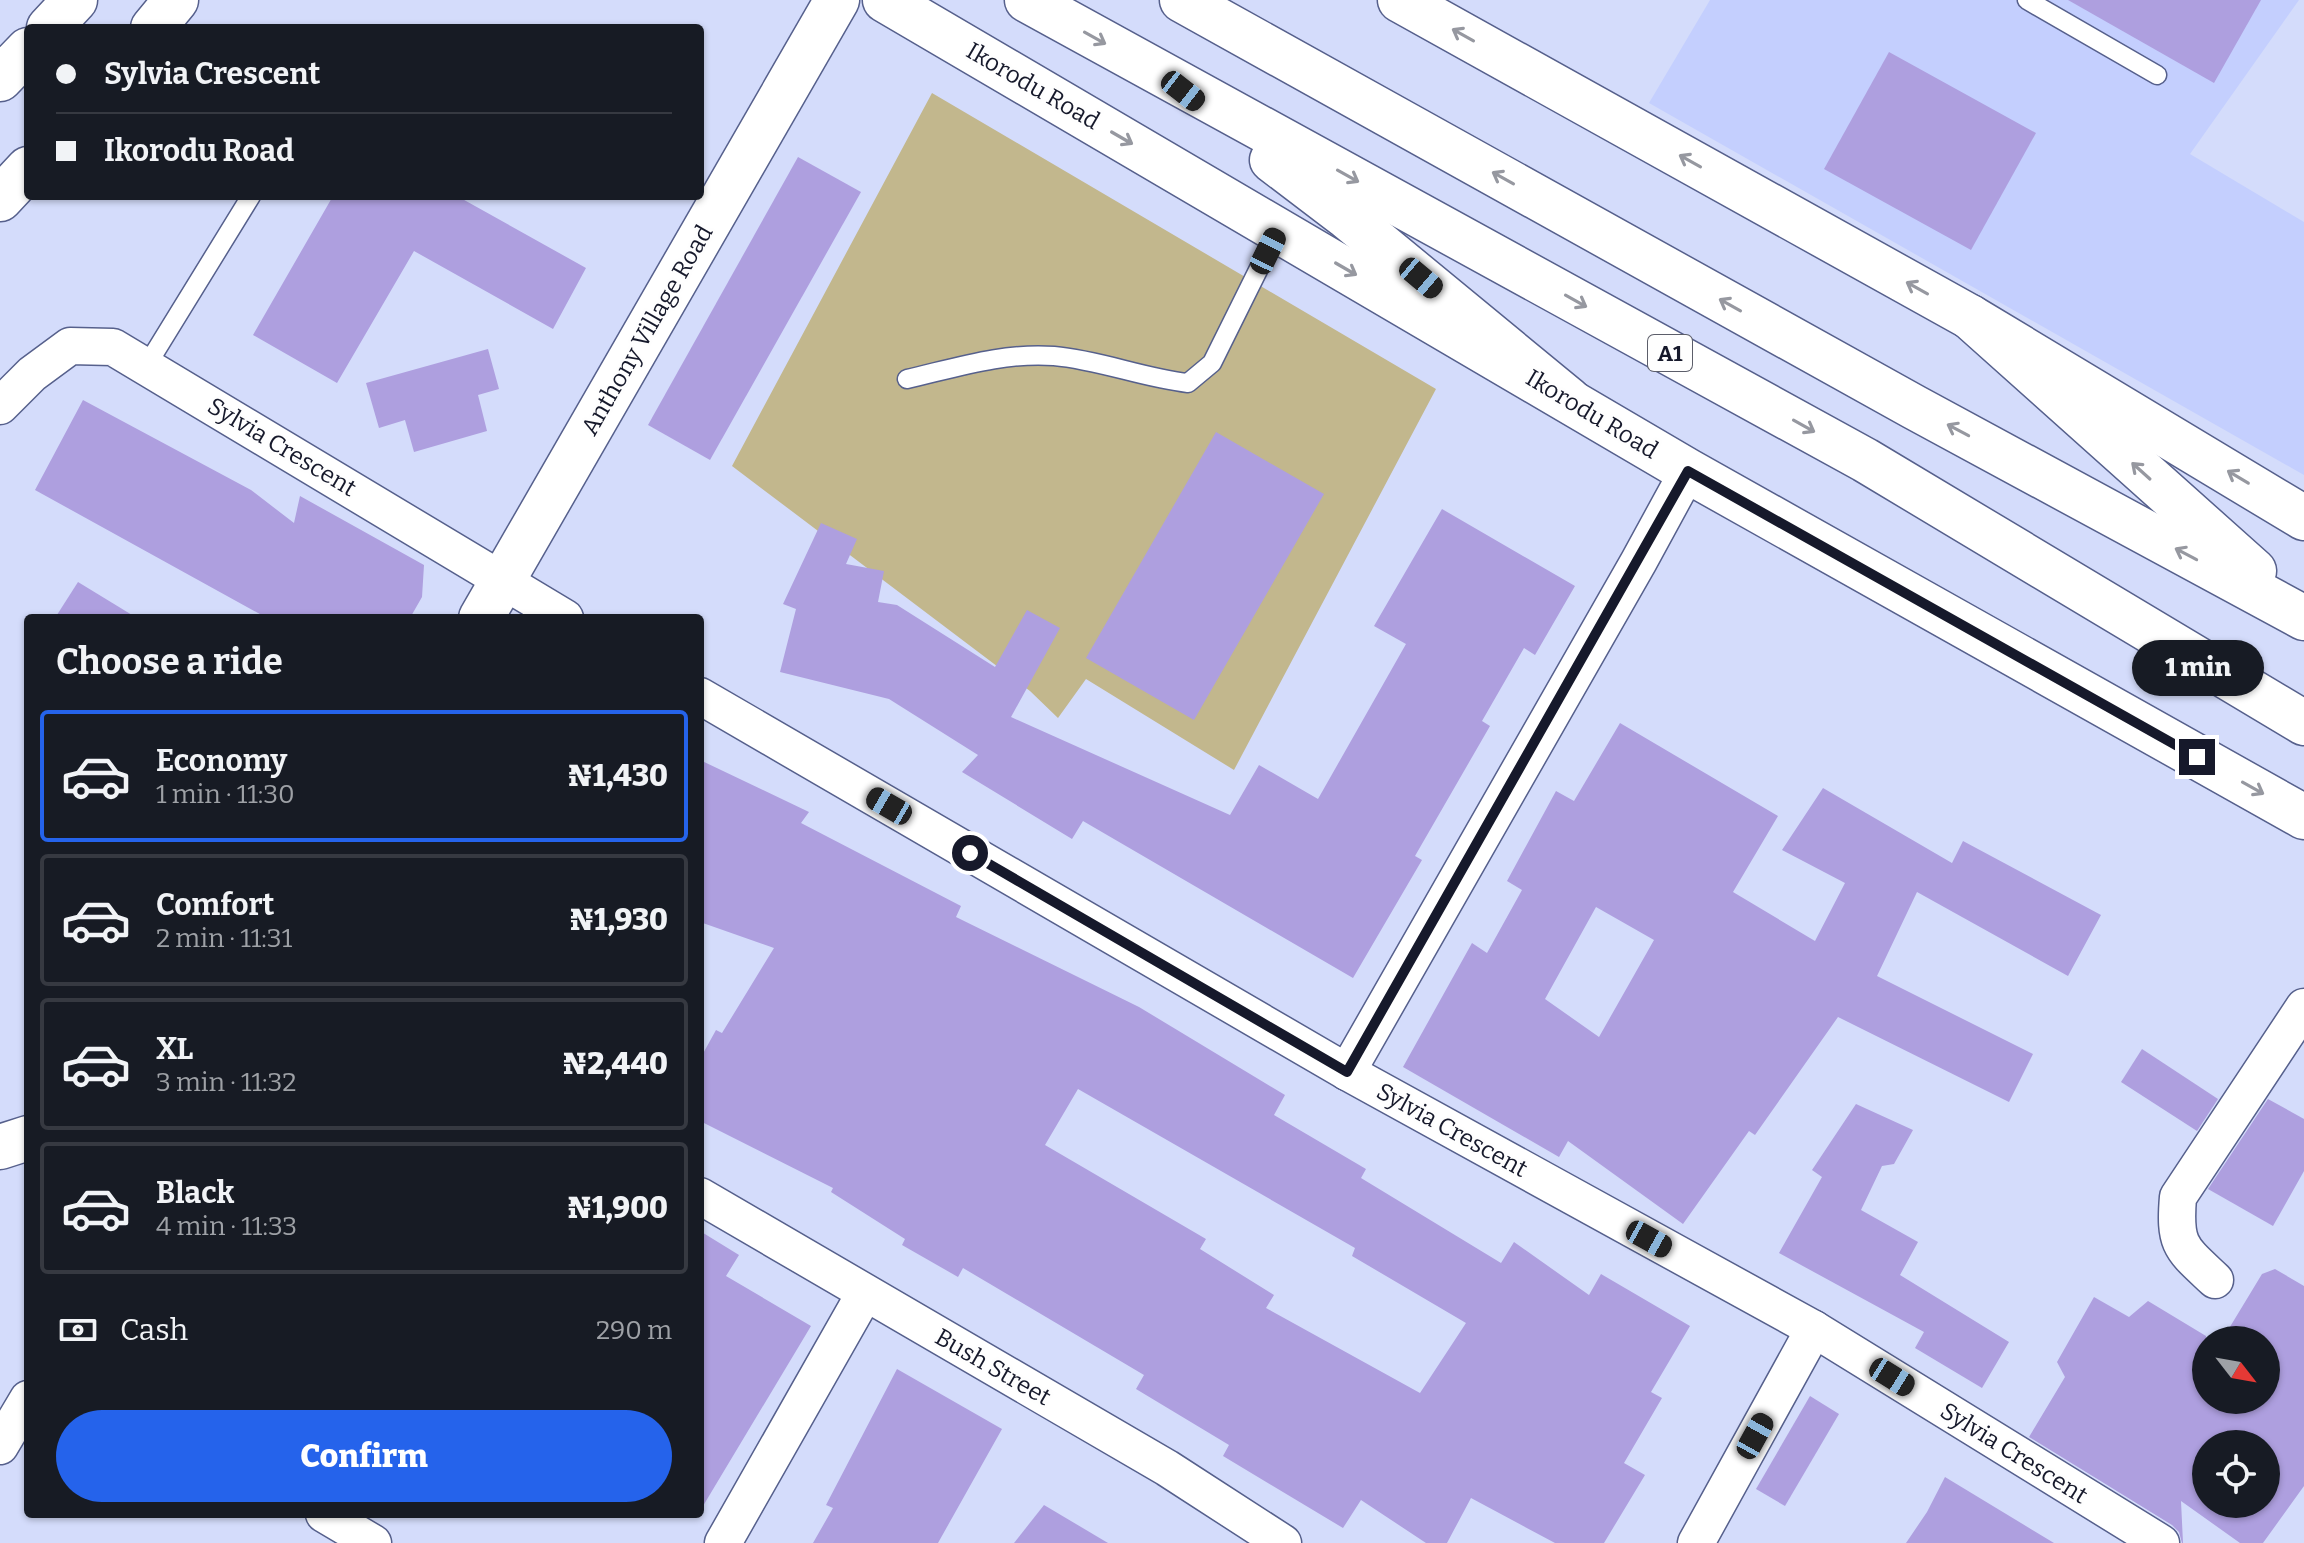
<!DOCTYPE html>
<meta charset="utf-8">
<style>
body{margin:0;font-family:Bitter,serif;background:#20242c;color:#f1f3f6;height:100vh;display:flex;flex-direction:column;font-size:30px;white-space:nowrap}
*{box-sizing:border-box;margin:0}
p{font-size:26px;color:#9ea1a6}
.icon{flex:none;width:44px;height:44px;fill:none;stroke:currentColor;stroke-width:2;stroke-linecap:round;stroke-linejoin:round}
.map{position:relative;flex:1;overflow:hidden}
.drawer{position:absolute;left:24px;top:614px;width:680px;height:904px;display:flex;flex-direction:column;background:#171b24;border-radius:8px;box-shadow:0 2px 6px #0004}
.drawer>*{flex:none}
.top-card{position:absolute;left:24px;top:24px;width:680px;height:176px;border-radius:8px;box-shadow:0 2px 6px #0004;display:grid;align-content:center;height:176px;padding:0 32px;background:#171b24}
.needle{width:52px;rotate:121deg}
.tools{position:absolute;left:2192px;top:1326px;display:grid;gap:16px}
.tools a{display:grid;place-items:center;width:88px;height:88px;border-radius:50%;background:#171b24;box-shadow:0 2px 6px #0004;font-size:40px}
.end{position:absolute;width:36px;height:36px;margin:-18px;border:10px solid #16192b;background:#fff;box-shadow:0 0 0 4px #fff}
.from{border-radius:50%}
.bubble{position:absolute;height:56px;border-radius:28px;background:#171b24;box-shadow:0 2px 6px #0004;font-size:26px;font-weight:800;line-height:56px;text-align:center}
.car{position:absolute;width:24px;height:48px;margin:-24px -12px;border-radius:10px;box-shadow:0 0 6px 2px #0007;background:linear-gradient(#222 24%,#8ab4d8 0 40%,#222 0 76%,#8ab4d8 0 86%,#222 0)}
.top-card b{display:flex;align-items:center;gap:28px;height:76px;font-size:30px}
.top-card b+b{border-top:2px solid #363941}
.top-card i{width:20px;height:20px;background:#f1f3f6}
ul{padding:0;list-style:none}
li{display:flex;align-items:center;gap:24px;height:132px;margin:0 16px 12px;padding:0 16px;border:4px solid #363941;border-radius:8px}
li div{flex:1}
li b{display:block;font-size:30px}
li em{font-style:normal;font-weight:800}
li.current{border-color:#2563eb}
li>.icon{width:72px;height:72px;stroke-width:1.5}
h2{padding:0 32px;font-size:36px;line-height:96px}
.pay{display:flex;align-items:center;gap:20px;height:88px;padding:0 32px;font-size:30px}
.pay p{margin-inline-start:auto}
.cta{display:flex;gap:16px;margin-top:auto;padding:16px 32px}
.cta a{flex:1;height:92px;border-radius:48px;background:#2563eb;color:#fff;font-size:32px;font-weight:800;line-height:92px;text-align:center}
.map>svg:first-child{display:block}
.built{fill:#c4cffe}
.green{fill:#c2b78d}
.building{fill:#ae9fdf;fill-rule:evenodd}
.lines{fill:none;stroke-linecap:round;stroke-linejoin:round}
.service-casing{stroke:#56608c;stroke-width:21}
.minor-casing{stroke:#56608c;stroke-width:39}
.primary-casing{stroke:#56608c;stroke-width:47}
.motorway-casing{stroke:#56608c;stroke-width:47}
.service{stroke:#fff;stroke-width:18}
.minor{stroke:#fff;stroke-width:36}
.primary{stroke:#fff;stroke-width:44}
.motorway{stroke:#fff;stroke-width:44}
.oneway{stroke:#9698a0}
.route{stroke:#16192b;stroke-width:10}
.labels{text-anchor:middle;stroke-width:6;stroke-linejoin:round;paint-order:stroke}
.shield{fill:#fefefe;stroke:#5c5e6a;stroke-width:2}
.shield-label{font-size:22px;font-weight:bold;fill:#16192b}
.street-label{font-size:24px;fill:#16192b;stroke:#fefefe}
</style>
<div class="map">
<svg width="2304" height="1543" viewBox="0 0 2304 1543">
<rect width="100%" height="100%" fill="#d4dcfb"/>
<path class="built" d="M1710,0H2299L2190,154L2304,222V475L1649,103Z"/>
<path class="green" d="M932,93L1436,389L1234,770L1086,679L1058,718L1030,691L732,466Z"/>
<g class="building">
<path d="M2068,0H2261L2214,83Z"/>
<path d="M1889,52L2036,133L1971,250L1824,169Z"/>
<path d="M798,157L861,192L710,460L648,425Z"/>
<path d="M333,196H457L586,268L553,329L414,251L337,383L253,335Z"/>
<path d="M488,349L499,389L478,395L487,431L414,452L405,420L379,428L366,383Z"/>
<path d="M83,400L251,490L294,523L300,496L424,565L422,597L410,618H267L35,490Z"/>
<path d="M1216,432L1324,494L1194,720L1086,658Z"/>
<path d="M1442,509L1575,586L1535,655L1524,648L1482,721L1490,726L1415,856L1422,860L1353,978L1083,821L1072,839L962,772L978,755L889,699L780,672L796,609L783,604L821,523L857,539L846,564L884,571L878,602L897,605L995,667L1027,610L1060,628L1011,717L1230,815L1259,765L1318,799L1406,644L1374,626Z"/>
<path d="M78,582L137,618H55Z"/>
<path d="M1620,723L1778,816L1733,892L1815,941L1845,883L1782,850L1823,788L1952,863L1963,841L2101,915L2068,976L1917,892L1877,976L2033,1054L2009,1102L1838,1017L1755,1135L1749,1131L1683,1224L1568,1141L1559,1157L1403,1067L1472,943L1487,953L1522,890L1507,881L1556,791L1574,801ZM1596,907L1654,940L1599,1037L1545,999Z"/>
<path d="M700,760L809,812L801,823L961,906L956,917L1139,1007L1285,1095L1274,1115L1366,1169L1361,1178L1501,1263L1514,1242L1589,1295L1601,1274L1690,1326L1651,1392L1662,1398L1624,1463L1645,1475L1604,1543H1555L1471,1498L1447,1543H1426L1361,1500L1343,1528L1223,1456L1229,1445L1136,1389L1144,1375L963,1268L958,1277L902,1245L905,1239L831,1192L833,1188L700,1121V1059L716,1030L722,1033L774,948L700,922ZM1078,1089L1355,1248L1352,1256L1466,1323L1420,1393L1266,1308L1274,1295L1200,1249L1206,1239L1045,1145Z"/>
<path d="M2142,1049L2218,1099L2197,1131L2121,1082Z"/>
<path d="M2268,1099L2304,1119V1171L2273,1226L2208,1189Z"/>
<path d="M1856,1104L1913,1130L1894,1164L1882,1166L1861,1210L1918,1242L1900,1275L2009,1342L1982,1388L1915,1348L1924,1332L1779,1253L1822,1177L1812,1170Z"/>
<path d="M700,1231L739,1255L726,1276L811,1326L700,1511Z"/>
<path d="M2275,1269L2304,1286V1486L2263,1543H2240L2181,1501L2183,1543H2182L2179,1532L2172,1525L2029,1437L2065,1377L2057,1362L2094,1297L2129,1317L2148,1301L2206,1336V1400H2266V1340H2222L2262,1274ZM2206,1444H2266V1504H2206Z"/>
<path d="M897,1369L1002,1429L938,1543H813L833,1508L826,1505Z"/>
<path d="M1810,1396L1839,1414L1785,1506L1756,1489Z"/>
<path d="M1945,1477L2054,1543H1906L1927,1512Z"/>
<path d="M1044,1505L1108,1543H1014Z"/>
</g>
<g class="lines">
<g class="service-casing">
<g id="service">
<path d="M2027,0L2157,75"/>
<path d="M147,365L251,196"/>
<path d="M907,379C955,368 1004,352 1054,356C1100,360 1143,378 1188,383L1212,363L1278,230"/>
</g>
</g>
<g class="minor-casing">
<g id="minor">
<path d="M0,406L32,374L70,346L113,347L565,618"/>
<path d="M700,696L1347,1072L1814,1329L2161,1543"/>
<path d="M1347,1072L1639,561L1688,471"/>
<path d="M700,1196L1167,1468L1283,1543"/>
<path d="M2215,1280C2181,1248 2174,1246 2178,1197L2304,1007"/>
<path d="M0,1446L28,1399"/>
<path d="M324,1514L373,1543"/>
<path d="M723,1543L865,1293"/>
<path d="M1696,1543L1814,1329"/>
</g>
</g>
<g class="primary-casing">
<g id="primary">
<path d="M885,0L1688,471L2304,817"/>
<path d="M1400,0L1970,317L2304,518"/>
<path d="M481,618L837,0"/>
<path d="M0,1147L28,1138"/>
</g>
</g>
<g class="motorway-casing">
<g id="motorway">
<path d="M1027,0L1865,460L2304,723"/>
<path d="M1182,0L1914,407L2304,618"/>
<path d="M49,28L75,0"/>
<path d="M153,28L176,0"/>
<path d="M0,79L28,50"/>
<path d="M1272,160L1347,217L1569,400"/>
<path d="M0,199L28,169"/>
<path d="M1970,317L2254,571"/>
</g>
</g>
<use href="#service" class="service"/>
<use href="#minor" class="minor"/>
<use href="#primary" class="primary"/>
<use href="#motorway" class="motorway"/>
</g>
<defs><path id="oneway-shaft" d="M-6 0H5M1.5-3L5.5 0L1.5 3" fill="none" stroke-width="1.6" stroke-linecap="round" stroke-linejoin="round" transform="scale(2)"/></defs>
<g class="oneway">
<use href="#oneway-shaft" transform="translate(1463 35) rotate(-151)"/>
<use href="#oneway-shaft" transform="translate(1095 38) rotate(29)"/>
<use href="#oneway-shaft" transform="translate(1122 138) rotate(30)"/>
<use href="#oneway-shaft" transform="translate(1690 161) rotate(-151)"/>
<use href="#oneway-shaft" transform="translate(1348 176) rotate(29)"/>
<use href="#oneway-shaft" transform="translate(1503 178) rotate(-151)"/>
<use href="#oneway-shaft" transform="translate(1346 269) rotate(30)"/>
<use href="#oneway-shaft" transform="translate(1917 288) rotate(-151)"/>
<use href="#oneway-shaft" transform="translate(1576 301) rotate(29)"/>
<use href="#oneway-shaft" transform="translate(1730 305) rotate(-151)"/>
<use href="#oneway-shaft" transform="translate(1804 426) rotate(29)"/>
<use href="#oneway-shaft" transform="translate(1958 430) rotate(-152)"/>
<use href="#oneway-shaft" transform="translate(2141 471) rotate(-138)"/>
<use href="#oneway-shaft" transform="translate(2238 477) rotate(-149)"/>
<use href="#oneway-shaft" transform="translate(2186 554) rotate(-152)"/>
<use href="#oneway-shaft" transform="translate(2253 788) rotate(29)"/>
</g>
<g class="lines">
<path class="route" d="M970,853L1347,1072L1688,471L2197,757"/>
</g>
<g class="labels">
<rect class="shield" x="1648" y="335" width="44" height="36" rx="6"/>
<g class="shield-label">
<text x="1670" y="361">A1</text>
</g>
<g class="street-label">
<text transform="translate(1033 86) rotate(30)" y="8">Ikorodu Road</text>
<text transform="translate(647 330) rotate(-60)" y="8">Anthony Village Road</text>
<text transform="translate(1592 414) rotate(31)" y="8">Ikorodu Road</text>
<text transform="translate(282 447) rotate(31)" y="8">Sylvia Crescent</text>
<text transform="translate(1452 1130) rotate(29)" y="8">Sylvia Crescent</text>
<text transform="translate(993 1367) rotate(30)" y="8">Bush Street</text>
<text transform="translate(2014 1453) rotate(32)" y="8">Sylvia Crescent</text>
</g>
</g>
</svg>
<div class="tools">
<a><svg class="needle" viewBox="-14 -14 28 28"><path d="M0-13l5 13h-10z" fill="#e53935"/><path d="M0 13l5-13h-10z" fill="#9ea1a6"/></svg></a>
<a><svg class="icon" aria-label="locate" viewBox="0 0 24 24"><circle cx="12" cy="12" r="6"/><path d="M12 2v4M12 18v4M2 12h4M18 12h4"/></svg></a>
</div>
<i class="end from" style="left:970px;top:853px"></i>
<i class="end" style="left:2197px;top:757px"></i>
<div class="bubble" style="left:2132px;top:640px;width:132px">1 min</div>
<i class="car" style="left:1183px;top:91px;rotate:128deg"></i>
<i class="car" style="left:1268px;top:251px;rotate:26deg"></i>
<i class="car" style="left:1421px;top:278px;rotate:130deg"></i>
<i class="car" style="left:889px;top:806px;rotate:300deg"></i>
<i class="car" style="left:1649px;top:1239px;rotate:119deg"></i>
<i class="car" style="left:1892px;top:1377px;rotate:122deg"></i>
<i class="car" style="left:1755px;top:1436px;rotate:29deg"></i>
<div class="top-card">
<b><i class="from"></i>Sylvia Crescent</b>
<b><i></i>Ikorodu Road</b>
</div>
<section class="drawer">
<h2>Choose a ride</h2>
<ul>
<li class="current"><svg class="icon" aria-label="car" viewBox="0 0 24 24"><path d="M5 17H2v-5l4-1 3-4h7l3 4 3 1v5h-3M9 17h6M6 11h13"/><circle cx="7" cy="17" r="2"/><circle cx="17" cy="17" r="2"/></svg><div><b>Economy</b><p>1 min · 11:30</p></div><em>₦1,430</em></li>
<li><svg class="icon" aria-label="car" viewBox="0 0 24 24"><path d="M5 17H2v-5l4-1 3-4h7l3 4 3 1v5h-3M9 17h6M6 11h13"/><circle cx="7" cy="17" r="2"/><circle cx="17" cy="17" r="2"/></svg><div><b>Comfort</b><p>2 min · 11:31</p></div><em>₦1,930</em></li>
<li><svg class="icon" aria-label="car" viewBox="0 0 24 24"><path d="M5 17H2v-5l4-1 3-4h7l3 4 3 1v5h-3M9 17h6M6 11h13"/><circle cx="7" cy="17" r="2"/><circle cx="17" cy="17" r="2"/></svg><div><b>XL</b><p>3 min · 11:32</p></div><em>₦2,440</em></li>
<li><svg class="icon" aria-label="car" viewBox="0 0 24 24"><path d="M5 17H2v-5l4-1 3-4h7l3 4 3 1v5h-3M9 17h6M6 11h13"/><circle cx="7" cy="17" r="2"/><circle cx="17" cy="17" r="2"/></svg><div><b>Black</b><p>4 min · 11:33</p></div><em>₦1,900</em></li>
</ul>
<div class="pay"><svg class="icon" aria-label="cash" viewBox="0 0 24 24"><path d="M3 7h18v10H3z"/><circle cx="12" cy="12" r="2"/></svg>Cash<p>290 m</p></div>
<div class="cta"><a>Confirm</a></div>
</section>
</div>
